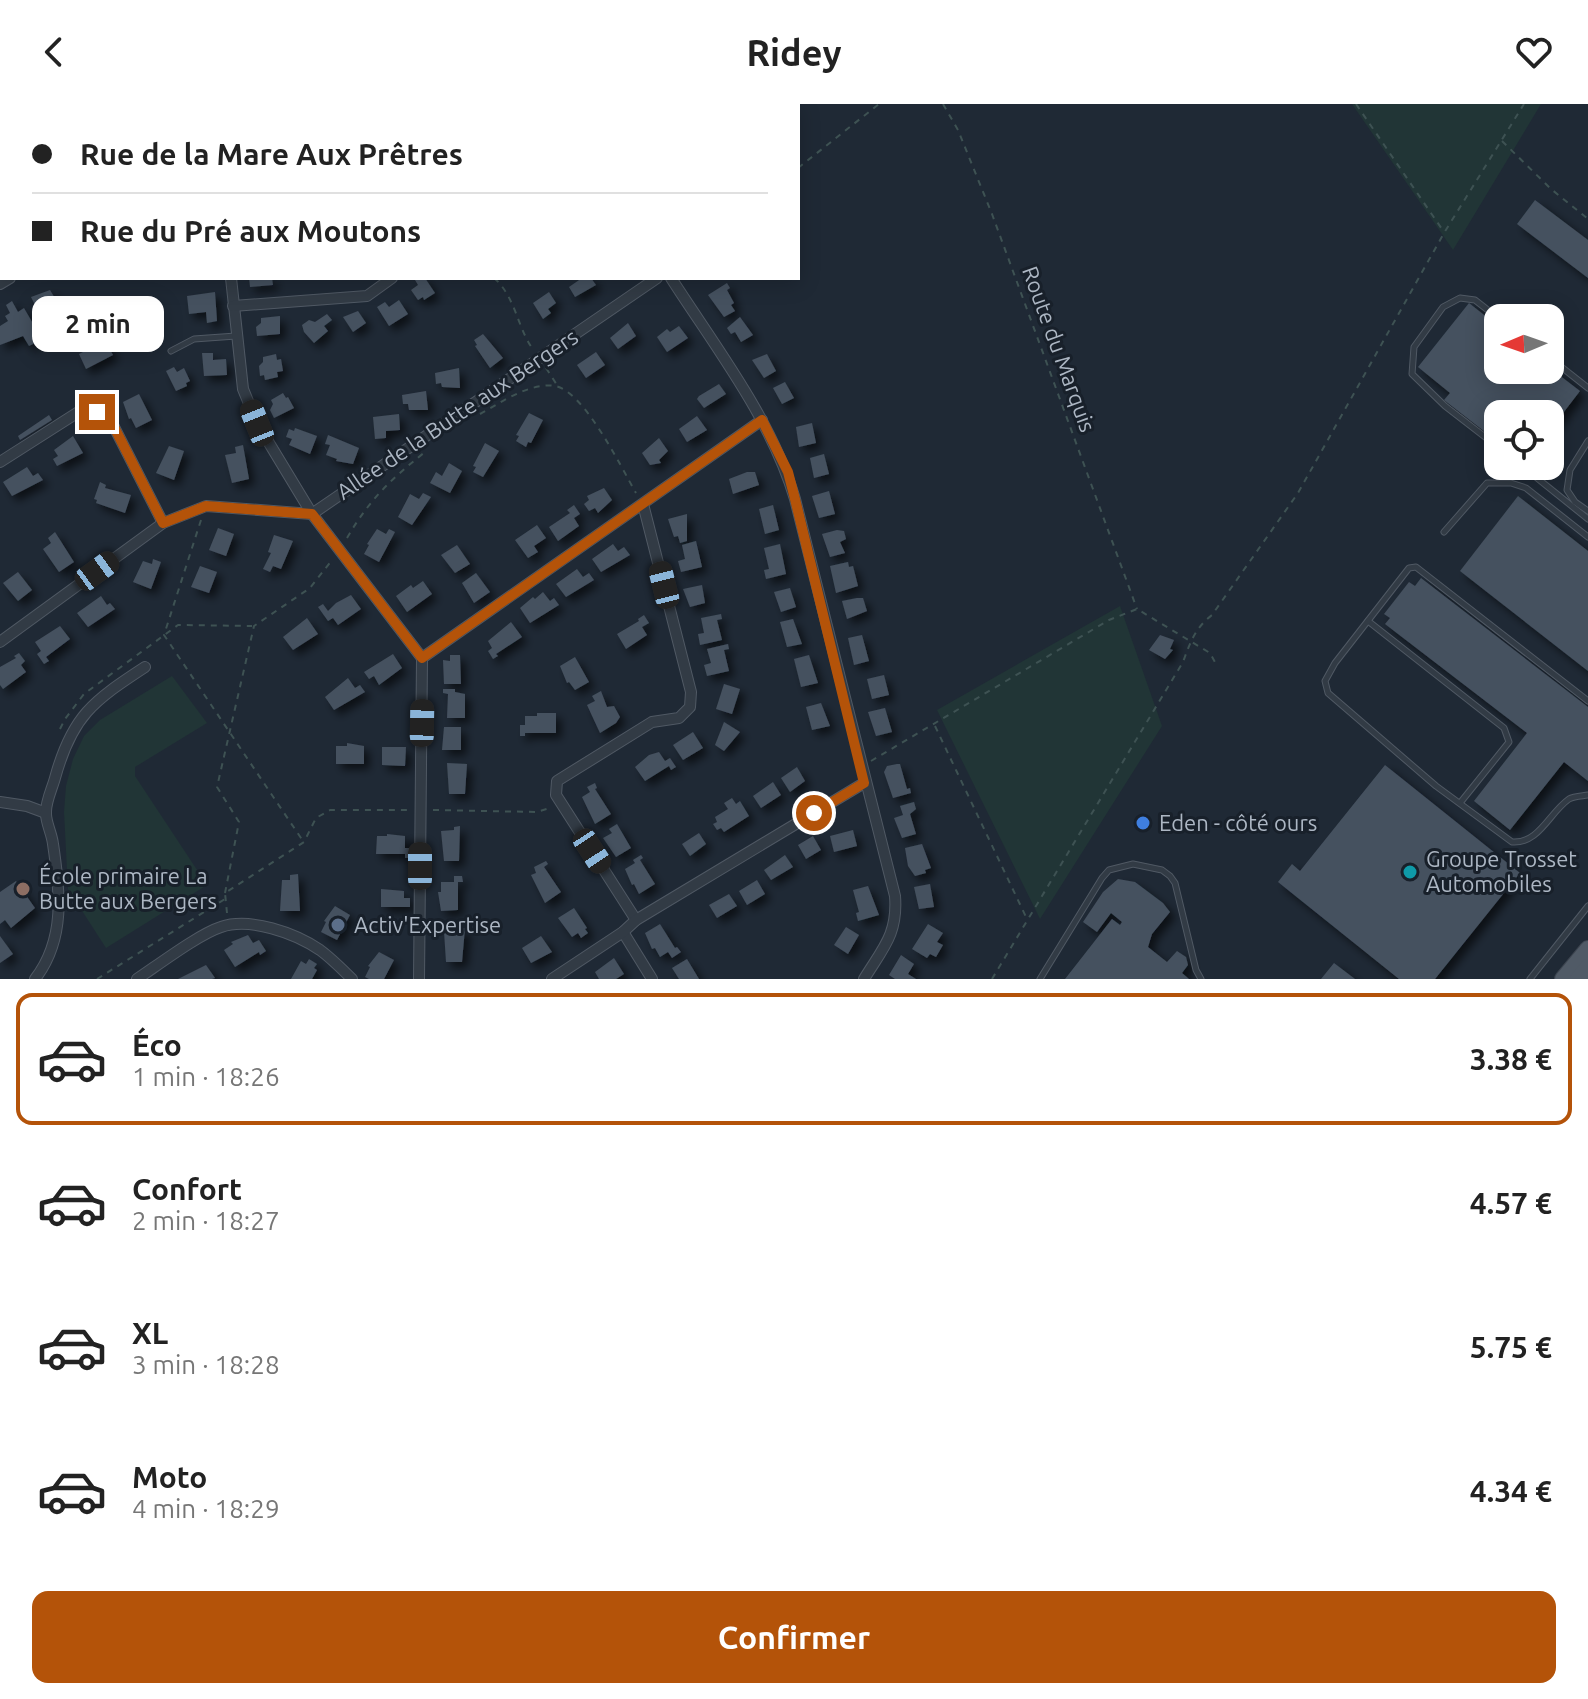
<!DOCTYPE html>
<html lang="fr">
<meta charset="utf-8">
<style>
body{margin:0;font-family:Ubuntu,sans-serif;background:#f2f2f2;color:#222;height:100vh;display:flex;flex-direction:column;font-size:30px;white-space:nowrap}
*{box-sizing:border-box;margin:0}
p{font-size:26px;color:#767676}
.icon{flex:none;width:44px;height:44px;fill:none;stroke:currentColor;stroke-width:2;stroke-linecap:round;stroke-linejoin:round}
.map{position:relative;height:875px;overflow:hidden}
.drawer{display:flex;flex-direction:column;background:#fff;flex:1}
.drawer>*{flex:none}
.top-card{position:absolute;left:0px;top:0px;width:800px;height:176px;box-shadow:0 4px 20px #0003;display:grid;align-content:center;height:176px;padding:0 32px;background:#fff}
.needle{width:52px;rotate:268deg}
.buttons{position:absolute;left:1484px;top:200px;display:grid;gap:16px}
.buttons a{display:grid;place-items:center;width:80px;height:80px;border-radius:16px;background:#fff;box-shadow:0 4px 20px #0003;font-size:40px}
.end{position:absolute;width:36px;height:36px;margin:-18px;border:10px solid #b45309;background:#fff;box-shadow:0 0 0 4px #fff}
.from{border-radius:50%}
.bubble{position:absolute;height:56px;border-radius:16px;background:#fff;box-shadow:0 4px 20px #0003;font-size:26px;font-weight:600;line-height:56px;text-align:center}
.car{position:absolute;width:24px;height:48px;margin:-24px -12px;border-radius:10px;box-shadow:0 0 6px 2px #0007;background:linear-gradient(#222 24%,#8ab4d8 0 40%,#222 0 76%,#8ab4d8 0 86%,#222 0)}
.top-card b{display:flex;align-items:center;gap:28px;height:76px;font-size:30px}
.top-card b+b{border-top:2px solid #e0e0e0}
.top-card i{width:20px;height:20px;background:#222}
ul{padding:14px 0 0;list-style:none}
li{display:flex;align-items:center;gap:24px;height:132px;margin:0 16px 12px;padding:0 16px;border:4px solid transparent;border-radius:16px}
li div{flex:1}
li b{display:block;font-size:30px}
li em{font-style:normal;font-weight:600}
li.current{border-color:#b45309}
li>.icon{width:72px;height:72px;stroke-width:1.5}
.primary-button{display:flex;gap:16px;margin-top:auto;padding:16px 32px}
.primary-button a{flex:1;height:92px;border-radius:16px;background:#b45309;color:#fff;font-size:32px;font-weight:600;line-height:92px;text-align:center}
header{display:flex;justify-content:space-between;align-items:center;height:104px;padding:0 32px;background:#fff;font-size:36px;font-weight:600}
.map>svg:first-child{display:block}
.green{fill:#213536}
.building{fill:#45515f;filter:url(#shadow)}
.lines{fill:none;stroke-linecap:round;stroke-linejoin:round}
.lane-casing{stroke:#505964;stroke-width:7}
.street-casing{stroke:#505964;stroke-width:12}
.primary-casing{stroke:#3c444f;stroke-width:18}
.path{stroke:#3e5253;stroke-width:2;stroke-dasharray:6 6;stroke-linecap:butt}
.lane{stroke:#323b45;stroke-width:5}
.street{stroke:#323b45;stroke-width:10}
.primary{stroke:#505a66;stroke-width:16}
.route{stroke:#b45309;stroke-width:10}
.shop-dot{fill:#3f7fe0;stroke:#18202a;stroke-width:3}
.culture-dot{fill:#0f9aa8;stroke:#18202a;stroke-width:3}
.education-dot{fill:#8d6e63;stroke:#18202a;stroke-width:3}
.service-dot{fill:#5c6f8a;stroke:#18202a;stroke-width:3}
.labels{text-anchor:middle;stroke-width:6;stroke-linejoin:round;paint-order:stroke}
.street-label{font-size:22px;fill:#acb6c3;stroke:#18202a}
.poi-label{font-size:22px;fill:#acb6c3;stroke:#18202a;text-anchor:start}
</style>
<header><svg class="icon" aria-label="back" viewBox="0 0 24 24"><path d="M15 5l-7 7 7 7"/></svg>Ridey<svg class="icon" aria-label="heart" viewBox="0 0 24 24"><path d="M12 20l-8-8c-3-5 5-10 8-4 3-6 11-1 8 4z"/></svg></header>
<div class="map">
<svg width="1588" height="875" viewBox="0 0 1588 875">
<defs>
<filter id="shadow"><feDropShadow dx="5.5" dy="5.5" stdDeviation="4" flood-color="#0009"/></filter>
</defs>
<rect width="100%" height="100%" fill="#1f2935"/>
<g class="green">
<path d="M1352,0H1541L1453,146Z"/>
<path d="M1120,502L1162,622L1040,815L937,606Z"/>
<path d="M172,572L207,619L135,663V672L207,781L106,844L68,785L64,708L66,682L73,655L84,632L100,616Z"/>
</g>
<g class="building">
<path d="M1535,96L1588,136V174L1517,120Z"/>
<path d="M249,174H272L273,181L250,183Z"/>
<path d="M418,174H425L435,189L424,196L423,193L418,196L411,186L418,181L415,176Z"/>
<path d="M582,174H591L596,181L575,193L569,183Z"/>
<path d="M727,179L730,184L727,186L734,199L731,201L735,207L724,213L708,191Z"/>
<path d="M50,186L59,201L40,211L31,193Z"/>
<path d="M215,188L217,217L207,219L206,208L189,210L187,192Z"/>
<path d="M549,188L556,199L548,205L551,209L543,215L533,199Z"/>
<path d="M399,196L408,210L389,222L377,203L385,198L389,203Z"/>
<path d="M12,197L18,208L24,204L39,230L32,233L35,239L29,242L23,232L0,241V222L8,217L5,212L10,209L6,201Z"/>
<path d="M1469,199L1498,222V266H1550V264L1580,287L1550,326V310H1498V338L1444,296L1450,289L1418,263Z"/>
<path d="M131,206L139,222L113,236L105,220Z"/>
<path d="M358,207L366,219L353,228L343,213Z"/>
<path d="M327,210L332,216L324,222L328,227L314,239L304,228L302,221L309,216L315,218Z"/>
<path d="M280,212V230L257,232L256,223L261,219V214Z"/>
<path d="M740,213L753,231L741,238L735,228L731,230L727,224Z"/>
<path d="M628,219L636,232L618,245L610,234Z"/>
<path d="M679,222L688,234L667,248L657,233L667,225L670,228Z"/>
<path d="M483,230L503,254L490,264L475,242L477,241L474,236Z"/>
<path d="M105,237L113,251L86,265L79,250Z"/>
<path d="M596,248L605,261L586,274L577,261Z"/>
<path d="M202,249H213V256L226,255L227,271L204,272Z"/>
<path d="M276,250L277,256L281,255L283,267L277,268L278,273L265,276L264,271L260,272L259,262L263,258V253Z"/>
<path d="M767,250L776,267L764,274L752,256Z"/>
<path d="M174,263L177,268L184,264L190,277L186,279L187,282L176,287L166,267Z"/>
<path d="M459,264L460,284L442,283L441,279L436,280L435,269Z"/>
<path d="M785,278L794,294L782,300L773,284Z"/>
<path d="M719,280L726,290L704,304L697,295L699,292Z"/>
<path d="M426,287L428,306H409L408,300H403L402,291Z"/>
<path d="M283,289L286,294L288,293L294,304L274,314L270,306L273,300L271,296Z"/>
<path d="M139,290L152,316L136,324L131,314L129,315L123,298Z"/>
<path d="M529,309L543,316L531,339L528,338L526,343L516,337L519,332L516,331Z"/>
<path d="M399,310L400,326L386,327V334L375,335L373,313Z"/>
<path d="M49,311L52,316L20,336L18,332Z"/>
<path d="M697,312L707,326L687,338L679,325Z"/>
<path d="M812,319L816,339L799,343L796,323Z"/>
<path d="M295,324L317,332L310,350L289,341L292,335L286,333L289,325L294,327Z"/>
<path d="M328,331L359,344L353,360L336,357L337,355L326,351L330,341L325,340Z"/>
<path d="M73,332L83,349L57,362L53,355L58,352L54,346Z"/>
<path d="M659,334L668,347L659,356L661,359L650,361L642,349Z"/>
<path d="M485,339L499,347L483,373L473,368L476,363L473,362Z"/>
<path d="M243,341L249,375L232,379L225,351L236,349L235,343Z"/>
<path d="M169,342L184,347L174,376L156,369Z"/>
<path d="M824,350L829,370L814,374L810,354Z"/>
<path d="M449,359L462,367L450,389L430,379L436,368L442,372Z"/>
<path d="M27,363L33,372L38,369L43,376L12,392L3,378Z"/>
<path d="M747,368H755L759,381L733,390L729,375Z"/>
<path d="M100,378L106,381L105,384L131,391L125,409L96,399L97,396L94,395Z"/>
<path d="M604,384L612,396L598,409L595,404L589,407L584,400L589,396L587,392Z"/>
<path d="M829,387L835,410L819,414L812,392Z"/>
<path d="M423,389L431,393L412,421L398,413L410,390L419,395Z"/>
<path d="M1518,392L1588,447V567L1460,467Z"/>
<path d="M574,401L580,410L574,414L579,422L558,437L549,423L570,409L567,406Z"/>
<path d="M773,401L779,426L765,430L759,405Z"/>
<path d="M687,410V437L680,439L678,432L674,433L668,415Z"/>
<path d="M537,421L546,434L534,442L538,448L528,454L515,436Z"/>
<path d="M218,424L234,430L226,452L209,446Z"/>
<path d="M377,425L386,430L389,425L395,428L379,458L364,450L369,441L367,440Z"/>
<path d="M837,426L844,427L846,435L840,438L845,449L830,453L822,430Z"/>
<path d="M55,428L74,458L59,468L43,445L51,439L48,434Z"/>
<path d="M274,431L293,437L281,465L273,462L270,468L263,465L271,449L268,448Z"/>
<path d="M696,437L702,463L681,468L678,457L685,455L682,441Z"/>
<path d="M613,440L618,447L624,443L630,451L601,468L592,455Z"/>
<path d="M780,440L786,470L766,475L764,466L769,465L764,444Z"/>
<path d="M457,441L470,460L455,469L441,451Z"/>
<path d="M153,455L161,458L151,485L133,478L143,457L152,460Z"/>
<path d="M848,458L849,463L853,462L858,482L836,489L830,462Z"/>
<path d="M200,462L217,468L209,489L191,483Z"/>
<path d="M577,465L583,473L589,469L594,476L566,493L556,480Z"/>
<path d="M18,468L32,486L18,497L3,479Z"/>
<path d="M476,469L490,488L474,499L462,479Z"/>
<path d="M1421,474L1588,603V677L1564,658L1510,726L1474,697L1527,629L1385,520L1390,514L1384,510L1409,478L1415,482Z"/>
<path d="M423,477L432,490L407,508L396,492L411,481L413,484Z"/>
<path d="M702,481L705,499L690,503L683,485Z"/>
<path d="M790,484L796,503L781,508L774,488Z"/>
<path d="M543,488L550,497L554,494L559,501L530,519L520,504L533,493L535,495Z"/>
<path d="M351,491L361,505L338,521L333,514L328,517L318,503L323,500L328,507L336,499Z"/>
<path d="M101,492L107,501L110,499L115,505L88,523L77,509Z"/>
<path d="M857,494H863L867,507L847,515L842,497Z"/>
<path d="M721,510L722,515L717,516L722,536L700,541L698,530L704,529L701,514Z"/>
<path d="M644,511L649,519L642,523L647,531L626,545L617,530L639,517L638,515Z"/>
<path d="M307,514L318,530L293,546L283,533Z"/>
<path d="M793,515L802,540L787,543L780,518Z"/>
<path d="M511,518L522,533L496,550L498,552L493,555L488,547L492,544L488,537Z"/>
<path d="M60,522L70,535L46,553L49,557L44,560L37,550L41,547L35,538Z"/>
<path d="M862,531L869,557L854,561L848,534Z"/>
<path d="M1160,531L1174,536L1170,545L1173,546L1165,555L1149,546Z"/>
<path d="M728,540L729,545L724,546L729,567L707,572L704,561L711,559L707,545Z"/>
<path d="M19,549L25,557L21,561L26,568L3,585L0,581V563L16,554L14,552Z"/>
<path d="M393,550L402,564L379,581L374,572L369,575L364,568Z"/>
<path d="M450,551H460L461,580H444L443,556L450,557Z"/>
<path d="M809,551L818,579L801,583L794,555Z"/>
<path d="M575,553L589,578L575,586L569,578L567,579L560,562Z"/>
<path d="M884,571L889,591L872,595L867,575Z"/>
<path d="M348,574L355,584L360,581L365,588L334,606L325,593Z"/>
<path d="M724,580L740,585L732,610L716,605Z"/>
<path d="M443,585H455V588L465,590V614H447L448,590L443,589Z"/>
<path d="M601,587L607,603L614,602L620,613L616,619L600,629L587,601L595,597L592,592Z"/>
<path d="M821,599L830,622L812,626L806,603Z"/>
<path d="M885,604L892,628L876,632L868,608Z"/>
<path d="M537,609H556V629H525V632H520V621H525V612H537Z"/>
<path d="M724,618L740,628L724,647L715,641Z"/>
<path d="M444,623H461V646H442Z"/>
<path d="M693,628L703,644L683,656L673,641Z"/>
<path d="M347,639L364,642V660H336V642H347Z"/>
<path d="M382,643H406L405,662L382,661Z"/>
<path d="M659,648L665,657L670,654L676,663L671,666L669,662L645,677L635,663L649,651Z"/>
<path d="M447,659L467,660L465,690H449Z"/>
<path d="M897,660H900L907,685L910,684L911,689L893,694L884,668L887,662Z"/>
<path d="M1385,661L1520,769L1435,875H1399L1278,778L1292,760L1300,767Z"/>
<path d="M797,663L805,677L790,688L781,674Z"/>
<path d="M773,678L781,691L761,704L753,692Z"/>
<path d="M595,679L597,684L595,685L611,710L595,720L582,693L590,688L587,683Z"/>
<path d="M732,694L736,700L740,697L749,712L724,728L721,724L717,726L713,720L717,718L715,713L728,705L724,699Z"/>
<path d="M914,698L916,705L910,710L916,730L902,734L894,714L903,711L900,702Z"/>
<path d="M617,720L631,744L616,753L603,734L612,729L609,725Z"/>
<path d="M460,722L459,757H444L441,727L454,726V723Z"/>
<path d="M853,726L857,742L834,748L830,732Z"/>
<path d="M699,729L706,740L690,752L682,740Z"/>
<path d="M387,730L405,732V744H410V754H405V750H376L377,732H387Z"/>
<path d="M813,732L821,746L806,755L798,741Z"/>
<path d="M922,740L931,764L925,766L926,769L915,772L908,762L905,744Z"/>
<path d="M641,751L643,754L640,756L655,780L639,790L634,780L632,781L625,765L635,759L633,756Z"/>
<path d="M785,751L793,763L771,776L764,766Z"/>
<path d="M546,757L548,760L544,763L561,788L545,799L531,771L536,769L534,763Z"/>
<path d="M298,770L300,807H280L282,776H290V771Z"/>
<path d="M454,772H462L463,778H458V806L441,807L438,788H441V778H454Z"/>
<path d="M1118,775L1135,778L1163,799L1170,808L1152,830L1148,843L1167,858L1177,847L1186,853L1188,861L1182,869L1189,875H1065L1112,815L1120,821L1122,818L1111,809L1097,828L1083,818L1103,788Z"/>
<path d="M757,776L765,790L747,801L739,787Z"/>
<path d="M16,777L35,804L11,824L5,816L0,820V788Z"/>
<path d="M930,780L934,803L919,805L914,783Z"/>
<path d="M868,782L879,811L858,817L856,809L859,808L853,786Z"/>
<path d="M381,785L404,787V794H410V803H381Z"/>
<path d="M729,790L737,802L717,814L709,801Z"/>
<path d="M335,802L350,811L337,836L321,828L326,818L324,817Z"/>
<path d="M574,804L587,824L585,825L588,829L581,834L578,829L572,833L558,814Z"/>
<path d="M660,820L675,844L677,843L681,848L672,854L668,848L660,853L655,844L652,845L645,829Z"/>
<path d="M928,820L943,829L937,838L943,841L936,853L930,850L927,854L912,845Z"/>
<path d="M846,823L859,831L848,850L834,841Z"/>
<path d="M457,824H465L462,858H446L444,827L457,828Z"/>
<path d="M248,831L253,839L259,836L266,847L260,851L259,848L235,863L224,846L233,840L231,838Z"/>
<path d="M0,832L13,850L0,859Z"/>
<path d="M541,832L552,848L531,859L522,844Z"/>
<path d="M379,848L394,856L384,875H369L365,873L370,863L368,862Z"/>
<path d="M901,851L914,860L908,870L916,875H895L889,871Z"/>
<path d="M614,854L624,870L616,875H599L595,868Z"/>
<path d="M309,855L317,860L314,864L317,866L312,875H291L301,857L306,860Z"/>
<path d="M687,855L699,875H679L672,864Z"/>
<path d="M1334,859L1355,875H1321Z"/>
<path d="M206,861L215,874L212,875H178Z"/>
</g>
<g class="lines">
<g class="lane-casing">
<g id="lane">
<path d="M171,247L194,235L236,232"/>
<path d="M1550,254L1588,284"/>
<path d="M1588,337L1570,366L1567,386L1575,398L1588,407"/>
<path d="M1498,343L1445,302L1412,270L1414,243L1443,203L1460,194L1475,196L1498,214"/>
<path d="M1522,362L1588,415"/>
<path d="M1444,428L1487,379H1511L1526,384L1588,433"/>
<path d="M1368,517L1504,624L1509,638L1460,699"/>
<path d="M1588,597L1416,463L1409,464L1335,559L1325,577L1328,589L1436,682L1512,738C1539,740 1549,709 1569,695C1574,692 1582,692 1588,691"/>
<path d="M1040,875L1102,774L1109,766L1133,760L1162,766L1170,772L1175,779L1196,866L1201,875"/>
<path d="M1530,875L1588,802"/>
</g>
</g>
<g class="street-casing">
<g id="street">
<path d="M214,0V2"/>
<path d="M554,0L555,2"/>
<path d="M231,174L243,285L257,319L312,410L422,554L419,875"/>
<path d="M671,174C716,244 771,314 795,395L895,792C898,830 883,844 864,875"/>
<path d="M0,180L10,174"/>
<path d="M233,202L367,192L392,174"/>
<path d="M0,358L80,307L97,308L110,315L163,419"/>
<path d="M0,538L163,419L206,402L312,410L657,174"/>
<path d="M422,554L762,316"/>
<path d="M0,698L27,702L46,709"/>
<path d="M636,816L556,691L557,677L652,618L679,614L690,603L691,588L643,400"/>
<path d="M623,828L652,875"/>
<path d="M35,875C66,835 60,787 53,740C52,730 46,719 46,710C45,699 52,685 55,674C72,612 93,597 145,563"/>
<path d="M137,875C158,861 199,830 221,823C250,813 295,829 320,846C331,854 342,865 352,875"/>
<path d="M552,875L623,828L636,816L864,679"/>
</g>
</g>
<g class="primary-casing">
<g id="primary">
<path d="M1563,875L1588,845"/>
<path d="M1578,875L1588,863"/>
</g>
</g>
<g class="path">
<path d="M462,0V2"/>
<path d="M943,0L958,26L992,110L1137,505"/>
<path d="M1356,0L1444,128"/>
<path d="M1502,37L1551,85L1588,115"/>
<path d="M798,64L879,0"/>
<path d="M494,174C515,192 517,222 532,244"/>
<path d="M546,264L557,281"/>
<path d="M480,310C500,299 530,278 555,282C584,287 621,363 636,389"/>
<path d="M201,416L164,531L303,737"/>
<path d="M347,434C369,396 391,375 425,348"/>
<path d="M935,622L1027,815"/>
<path d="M60,625L65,615L84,590L178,521L252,522"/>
<path d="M871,657L1109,516L1137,505L1210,549L1217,562"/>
<path d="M433,706L537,708L550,704"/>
<path d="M225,789L239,718L217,683L254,522L310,484L332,456"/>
<path d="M227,809L225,789L304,738L316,714L330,706H411"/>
<path d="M97,875L225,795"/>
<path d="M992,875L1183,558C1190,539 1195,524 1212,511L1298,389L1444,129L1524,0"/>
</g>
<use href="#lane" class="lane"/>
<use href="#street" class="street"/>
<use href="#primary" class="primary"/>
</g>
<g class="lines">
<path class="route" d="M97,308L110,315L163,419L206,402L312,410L422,554L762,316L788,368L795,395L864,679L814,709"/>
</g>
<circle class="shop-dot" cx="1143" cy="719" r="8"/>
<circle class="culture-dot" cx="1410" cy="768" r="8"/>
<circle class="education-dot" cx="23" cy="785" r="8"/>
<circle class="service-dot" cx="338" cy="821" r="8"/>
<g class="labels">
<g class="street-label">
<text transform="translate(1059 245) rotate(70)" y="8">Route du Marquis</text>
<text transform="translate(457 310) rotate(-34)" y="8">Allée de la Butte aux Bergers</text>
</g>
<g class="poi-label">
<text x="1159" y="727">Eden - côté ours</text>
<text x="1426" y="763">Groupe Trosset<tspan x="1426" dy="25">Automobiles</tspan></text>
<text x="39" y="780">École primaire La<tspan x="39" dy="25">Butte aux Bergers</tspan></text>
<text x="354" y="829">Activ'Expertise</text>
</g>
</g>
</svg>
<div class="buttons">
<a><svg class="needle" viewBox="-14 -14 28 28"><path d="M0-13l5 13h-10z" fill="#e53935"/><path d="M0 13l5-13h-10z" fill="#767676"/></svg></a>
<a><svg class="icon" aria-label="locate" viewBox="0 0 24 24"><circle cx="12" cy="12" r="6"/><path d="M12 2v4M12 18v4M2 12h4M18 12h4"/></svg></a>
</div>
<i class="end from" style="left:814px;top:709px"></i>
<i class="end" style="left:97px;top:308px"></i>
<div class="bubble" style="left:32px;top:192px;width:132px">2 min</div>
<i class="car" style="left:257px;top:319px;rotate:338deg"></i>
<i class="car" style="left:97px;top:467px;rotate:54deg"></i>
<i class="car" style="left:664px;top:481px;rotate:346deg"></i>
<i class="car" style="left:422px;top:619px;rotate:1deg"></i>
<i class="car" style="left:592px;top:747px;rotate:147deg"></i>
<i class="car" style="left:420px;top:762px;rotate:0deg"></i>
<div class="top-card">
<b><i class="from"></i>Rue de la Mare Aux Prêtres</b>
<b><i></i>Rue du Pré aux Moutons</b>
</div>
</div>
<section class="drawer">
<ul>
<li class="current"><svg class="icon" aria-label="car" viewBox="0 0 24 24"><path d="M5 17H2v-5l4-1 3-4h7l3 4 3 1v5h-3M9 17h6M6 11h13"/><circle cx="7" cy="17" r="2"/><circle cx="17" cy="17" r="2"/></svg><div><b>Éco</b><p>1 min · 18:26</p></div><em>3.38 €</em></li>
<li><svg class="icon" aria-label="car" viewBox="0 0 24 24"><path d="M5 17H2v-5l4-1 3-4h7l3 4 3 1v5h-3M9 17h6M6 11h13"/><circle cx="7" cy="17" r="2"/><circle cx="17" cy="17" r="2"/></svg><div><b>Confort</b><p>2 min · 18:27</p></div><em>4.57 €</em></li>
<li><svg class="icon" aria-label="car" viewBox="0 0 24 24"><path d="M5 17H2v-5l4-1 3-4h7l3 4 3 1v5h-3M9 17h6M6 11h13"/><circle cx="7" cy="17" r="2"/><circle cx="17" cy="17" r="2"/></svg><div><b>XL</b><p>3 min · 18:28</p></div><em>5.75 €</em></li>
<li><svg class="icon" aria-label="car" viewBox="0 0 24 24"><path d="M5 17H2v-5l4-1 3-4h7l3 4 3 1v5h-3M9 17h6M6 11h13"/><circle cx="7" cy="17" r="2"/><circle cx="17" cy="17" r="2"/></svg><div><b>Moto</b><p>4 min · 18:29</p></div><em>4.34 €</em></li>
</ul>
<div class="primary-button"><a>Confirmer</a></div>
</section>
